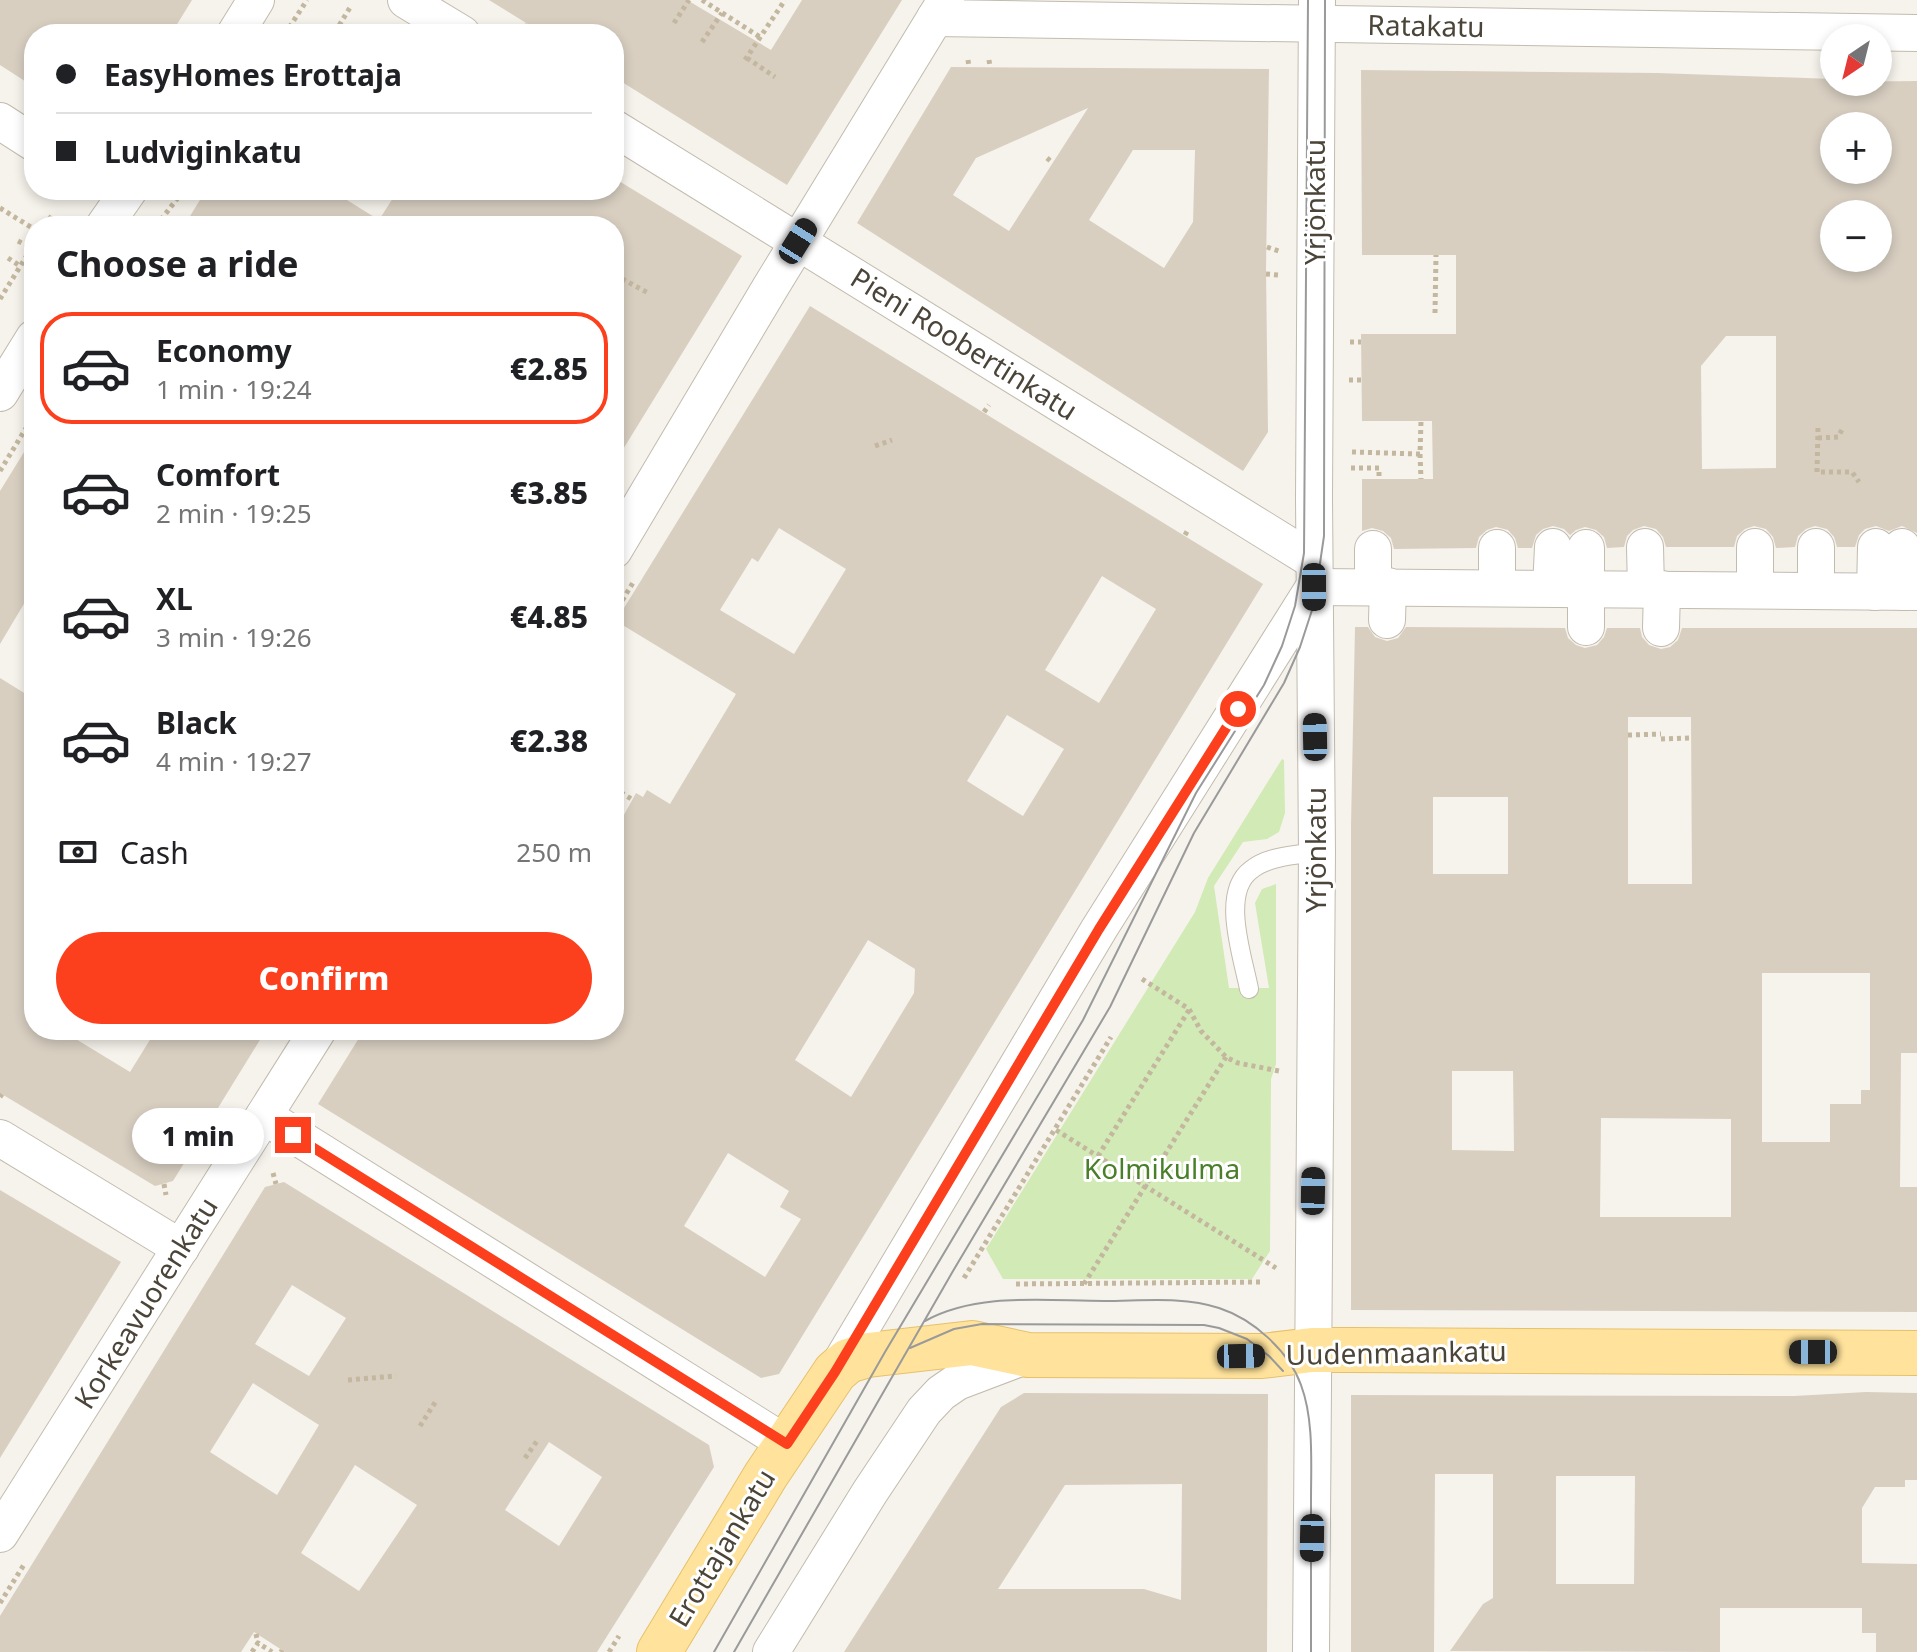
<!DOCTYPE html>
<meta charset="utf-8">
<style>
body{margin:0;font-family:"Noto Sans",sans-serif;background:#f2f2f2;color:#202124;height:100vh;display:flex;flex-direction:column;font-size:30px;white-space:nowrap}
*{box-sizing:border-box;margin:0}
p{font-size:26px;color:#757577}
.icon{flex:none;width:44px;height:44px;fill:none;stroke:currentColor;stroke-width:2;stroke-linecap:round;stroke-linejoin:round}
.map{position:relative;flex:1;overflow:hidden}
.side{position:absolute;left:24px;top:216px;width:600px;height:824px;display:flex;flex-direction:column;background:#fff;border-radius:32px;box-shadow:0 4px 12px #0003}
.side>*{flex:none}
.banner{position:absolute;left:24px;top:24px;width:600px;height:176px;border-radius:32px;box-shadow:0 4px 12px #0003;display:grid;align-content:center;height:176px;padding:0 32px;background:#fff}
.needle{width:52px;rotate:215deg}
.controls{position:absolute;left:1820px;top:24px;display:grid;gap:16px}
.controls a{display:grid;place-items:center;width:72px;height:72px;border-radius:50%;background:#fff;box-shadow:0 4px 12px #0003;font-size:40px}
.end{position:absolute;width:36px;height:36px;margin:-18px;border:10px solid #fc3f1d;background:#fff;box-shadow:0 0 0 4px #fff}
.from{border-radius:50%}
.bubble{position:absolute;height:56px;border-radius:28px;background:#fff;box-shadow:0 4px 12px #0003;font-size:26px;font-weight:800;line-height:56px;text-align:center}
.car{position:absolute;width:24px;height:48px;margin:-24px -12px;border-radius:10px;box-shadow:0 0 6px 2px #0007;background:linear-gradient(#222 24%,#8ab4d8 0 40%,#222 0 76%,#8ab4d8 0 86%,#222 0)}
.banner b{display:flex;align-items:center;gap:28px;height:76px;font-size:30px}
.banner b+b{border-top:2px solid #e0e0e0}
.banner i{width:20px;height:20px;background:#202124}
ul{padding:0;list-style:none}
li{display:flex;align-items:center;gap:24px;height:112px;margin:0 16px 12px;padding:0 16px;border:4px solid transparent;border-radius:32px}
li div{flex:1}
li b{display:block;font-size:30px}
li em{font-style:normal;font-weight:800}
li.selected{border-color:#fc3f1d}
li>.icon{width:72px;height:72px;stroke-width:1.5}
h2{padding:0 32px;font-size:36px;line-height:96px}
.pay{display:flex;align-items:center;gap:20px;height:88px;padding:0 32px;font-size:30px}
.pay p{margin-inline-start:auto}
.action{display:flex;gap:16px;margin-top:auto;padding:16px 32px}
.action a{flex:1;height:92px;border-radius:48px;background:#fc3f1d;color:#fff;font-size:32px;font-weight:800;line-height:92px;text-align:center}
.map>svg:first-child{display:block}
.green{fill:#d2eab5}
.building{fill:#d8cfc1;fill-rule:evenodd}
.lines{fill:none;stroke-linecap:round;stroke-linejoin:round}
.lane-casing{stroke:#c2bbae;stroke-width:20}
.street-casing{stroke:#c2bbae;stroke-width:38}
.primary-casing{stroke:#e6c16a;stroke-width:46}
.path{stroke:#c4b79f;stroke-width:5;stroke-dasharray:4 4;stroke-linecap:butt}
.lane{stroke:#fff;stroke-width:18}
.street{stroke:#fff;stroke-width:36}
.primary{stroke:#ffe39c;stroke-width:44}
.tram{stroke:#9a9a9a;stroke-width:2}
.route{stroke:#fc3f1d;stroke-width:10}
.labels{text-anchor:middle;stroke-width:6;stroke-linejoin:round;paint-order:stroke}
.street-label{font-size:28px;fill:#4b4439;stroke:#fff}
.park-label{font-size:28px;fill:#4a7f2a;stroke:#fff}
</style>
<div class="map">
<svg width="1917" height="1652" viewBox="0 0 1917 1652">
<rect width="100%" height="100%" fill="#f6f3ec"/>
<path class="green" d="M1282,759L1284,760L1285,813L1279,832L1267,839L1243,842L1214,886L1229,988H1269L1255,903L1262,889L1276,884V1064L1271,1079L1270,1251L1252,1279H1003L986,1249L1195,912L1208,878Z"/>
<g class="building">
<path d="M0,0H192L171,34H34V87L0,65Z"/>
<path d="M489,0H687L771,50L802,0H902L787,185L614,77V34H544Z"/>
<path d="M951,67L1269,69L1266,269L1268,432L1243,471L857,223ZM1088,108L1009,231L953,195L976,158ZM1133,150H1195L1193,222L1164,268L1089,220Z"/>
<path d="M1361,70L1657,73L1834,79V82L1917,81V533L1902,526L1889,531L1876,526L1865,529L1859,535L1855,547H1837L1834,537L1827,529L1815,526L1806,529L1798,536L1795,547L1776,548L1773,537L1766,529L1754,526L1745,529L1737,536L1734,547H1666L1663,537L1656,529L1644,526L1633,530L1627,536L1624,547L1607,548L1604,537L1596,530L1585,527L1576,530L1570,535L1564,529L1553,526L1543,529L1536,535L1532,548H1518L1515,538L1508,530L1496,527L1487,530L1479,537L1476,548L1394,549L1391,538L1383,531L1372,528L1362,531V479H1433L1432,421H1362L1361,334H1456V255H1362ZM1834,126H1878V170H1834ZM1834,214H1878V258H1834ZM1726,336H1776V468L1702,469L1701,366Z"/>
<path d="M614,178L742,256L614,464V226H184L206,190H331L379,220L398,190H614Z"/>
<path d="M810,306L1263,584L779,1374L761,1378L318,1104L364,1030H614V833L636,793L643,797L647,790L670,804L736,694L616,621ZM779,528L846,569L794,654L720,610L752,558L758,562ZM1102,576L1156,609L1099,703L1045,670ZM1007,715L1064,749L1023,816L967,781ZM868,940L915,969L914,993L851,1097L795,1060ZM728,1153L789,1191L780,1207L801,1219L765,1277L684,1226Z"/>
<path d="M34,436V587L0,644V491Z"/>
<path d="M1355,627H1368L1375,637L1387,641L1398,638L1406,627L1565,628L1568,638L1576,645L1585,648L1597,645L1604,637L1607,628H1640L1642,637L1649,645L1661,649L1670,647L1678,640L1682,628H1917V1053H1901L1900,1187H1917V1312L1351,1310V826ZM1628,717H1691L1692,884H1628ZM1433,797H1508V874H1433ZM1762,973H1870V1090H1861V1104H1830V1142H1762ZM1452,1071H1513L1514,1151L1452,1150ZM1601,1118L1731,1119V1217H1600Z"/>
<path d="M0,678L34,699V1030H61L130,1072L156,1030H266L173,1181L155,1186L0,1093Z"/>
<path d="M284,1182L709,1445L714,1467L597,1652H285L254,1632L241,1652H0V1616L265,1187ZM292,1285L346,1318L309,1376L255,1344ZM253,1383L319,1425L277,1495L210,1452ZM549,1442L602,1477L559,1546L505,1510ZM355,1465L417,1505L359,1591L301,1553Z"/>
<path d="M0,1190L121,1262L0,1458Z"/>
<path d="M1866,1392L1917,1393V1480H1905V1487H1875L1862,1508V1563L1917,1564V1652H1876V1633H1862V1608H1720V1652L1450,1651L1483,1604L1493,1598V1474H1435L1434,1652H1351V1395L1794,1396ZM1556,1476H1635L1634,1584H1556Z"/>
<path d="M1024,1393L1268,1394L1267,1652H844L1001,1407ZM1182,1484L1181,1600L1144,1589H998L1065,1485Z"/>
</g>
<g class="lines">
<g class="lane-casing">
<path id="lane" d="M1249,989C1243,957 1220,893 1251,870C1268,856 1296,855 1317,852"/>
</g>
<g class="street-casing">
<g id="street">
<path d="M406,0L462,34"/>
<path d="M935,18L1917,33"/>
<path d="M235,34L256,0"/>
<path d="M0,121L34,143"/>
<path d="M614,128L1314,561"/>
<path d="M104,226L129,190"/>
<path d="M0,393L34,338"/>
<path d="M1645,547L1646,589"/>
<path d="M1755,547V590"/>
<path d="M1902,547L1903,592"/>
<path d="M1497,548V588"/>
<path d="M1586,548V627"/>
<path d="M614,550L770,288L946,0"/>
<path d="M1373,586V549"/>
<path d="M1314,587L1917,592"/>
<path d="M1551,588L1553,547"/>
<path d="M1816,591V547"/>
<path d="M1875,592L1876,547"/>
<path d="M1387,620L1388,586"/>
<path d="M1661,628L1662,589"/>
<path d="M264,1116L787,1444"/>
<path d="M0,1138L181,1248"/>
<path d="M835,1372L1099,929L1314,587"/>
<path d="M0,1534L318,1030"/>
<path d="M771,1652L870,1492L924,1411L941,1393L957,1382L1028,1355"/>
<path d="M1311,1652L1317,852L1314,498L1317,0"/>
</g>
</g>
<g class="primary-casing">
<path id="primary" d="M659,1652L766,1475L835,1372L848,1361L868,1355L972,1343L1028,1355L1262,1356L1312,1350H1351L1917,1353"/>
</g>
<g class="path">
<path d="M702,0L760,37"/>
<path d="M674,23L689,0"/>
<path d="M526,28L528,24"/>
<path d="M335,32L351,6"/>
<path d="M285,34L307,0"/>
<path d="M702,42L722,13"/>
<path d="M747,58L775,77"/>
<path d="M745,60L785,0"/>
<path d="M968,60L969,67"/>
<path d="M989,60L990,67"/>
<path d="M1047,158L1053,163"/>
<path d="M0,208L34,229"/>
<path d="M45,226L52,215"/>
<path d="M156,226L184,190"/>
<path d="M18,241L31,248"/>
<path d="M1267,247L1279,251"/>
<path d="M8,258L20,266"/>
<path d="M1266,274L1278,275"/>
<path d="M615,275L650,294"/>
<path d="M614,290L621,278"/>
<path d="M0,299L34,244"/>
<path d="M1435,313L1436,255"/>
<path d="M1350,342H1361"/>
<path d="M1349,380H1361"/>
<path d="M984,412L989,405"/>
<path d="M1818,428L1817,472H1852L1859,482"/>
<path d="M1818,438L1838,437L1843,428"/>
<path d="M875,446L892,440"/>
<path d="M1352,452L1420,454L1421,421"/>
<path d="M1420,454L1421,479"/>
<path d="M1351,468H1379V479"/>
<path d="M0,471L34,415"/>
<path d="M1185,535L1189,528"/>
<path d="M614,614L634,581"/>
<path d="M1628,735L1661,734"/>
<path d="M1661,739L1692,738"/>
<path d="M614,788L633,800"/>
<path d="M1142,979L1189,1009L1201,1031L1226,1057L1238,1063L1279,1071"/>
<path d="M0,1097L2,1094"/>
<path d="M1056,1130L1276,1268"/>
<path d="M1098,1156L1189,1010"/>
<path d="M273,1173L276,1184"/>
<path d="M164,1184L166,1195"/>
<path d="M964,1278L1111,1037"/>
<path d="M1016,1284L1262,1282"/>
<path d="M1084,1284L1226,1057"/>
<path d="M348,1380L396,1376"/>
<path d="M420,1426L436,1401"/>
<path d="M525,1458L537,1441"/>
<path d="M0,1603L25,1563"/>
<path d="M256,1634L258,1643"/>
<path d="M252,1652L258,1643L272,1652"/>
<path d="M281,1652L282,1650"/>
<path d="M609,1652L619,1636"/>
</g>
<use href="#lane" class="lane"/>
<use href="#street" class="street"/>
<use href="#primary" class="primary"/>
<g class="tram">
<path d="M925,1321C978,1292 1045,1301 1104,1301C1142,1301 1183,1296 1219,1308C1253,1319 1289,1351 1301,1385C1314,1420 1311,1463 1311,1500C1311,1550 1311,1601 1311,1652"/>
<path d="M910,1348L954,1329L982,1324L1204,1325L1219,1328L1247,1339L1269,1356L1283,1371"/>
<path d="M714,1652L885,1352L1083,1020L1196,793L1264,685L1282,646L1295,606L1304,553L1308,0"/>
<path d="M734,1652L953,1271L1110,1007L1194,833L1284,683L1300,647L1314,604L1324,536L1325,0"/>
</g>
</g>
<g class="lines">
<path class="route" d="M293,1135L787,1444L835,1372L1099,929L1238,709"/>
</g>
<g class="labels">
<g class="street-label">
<text transform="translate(1426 26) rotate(1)" y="10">Ratakatu</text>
<text transform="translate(1315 202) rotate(-90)" y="10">Yrjönkatu</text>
<text transform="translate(964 344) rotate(32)" y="10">Pieni Roobertinkatu</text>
<text transform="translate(1316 850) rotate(-90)" y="10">Yrjönkatu</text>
<text transform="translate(146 1303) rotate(-58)" y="10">Korkeavuorenkatu</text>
<text transform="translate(1396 1353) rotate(-1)" y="10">Uudenmaankatu</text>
<text transform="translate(722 1548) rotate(-59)" y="10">Erottajankatu</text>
</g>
<g class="park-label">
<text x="1162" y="1179">Kolmikulma</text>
</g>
</g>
</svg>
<div class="controls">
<a><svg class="needle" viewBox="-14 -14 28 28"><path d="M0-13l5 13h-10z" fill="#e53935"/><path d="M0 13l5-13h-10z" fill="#757577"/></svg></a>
<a>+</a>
<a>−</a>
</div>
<i class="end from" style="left:1238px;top:709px"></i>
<i class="end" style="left:293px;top:1135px"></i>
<div class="bubble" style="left:132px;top:1108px;width:132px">1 min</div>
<i class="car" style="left:798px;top:241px;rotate:32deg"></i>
<i class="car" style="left:1314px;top:587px;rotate:180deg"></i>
<i class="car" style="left:1315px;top:737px;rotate:359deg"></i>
<i class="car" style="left:1313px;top:1191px;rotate:1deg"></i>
<i class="car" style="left:1813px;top:1352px;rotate:270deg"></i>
<i class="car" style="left:1241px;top:1356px;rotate:89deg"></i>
<i class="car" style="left:1312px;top:1538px;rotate:181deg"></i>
<div class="banner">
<b><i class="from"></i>EasyHomes Erottaja</b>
<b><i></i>Ludviginkatu</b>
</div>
<section class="side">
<h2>Choose a ride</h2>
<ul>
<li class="selected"><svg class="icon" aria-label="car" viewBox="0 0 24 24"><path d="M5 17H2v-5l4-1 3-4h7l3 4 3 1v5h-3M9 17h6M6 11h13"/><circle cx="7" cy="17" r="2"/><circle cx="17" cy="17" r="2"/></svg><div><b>Economy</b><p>1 min · 19:24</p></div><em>€2.85</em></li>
<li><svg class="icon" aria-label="car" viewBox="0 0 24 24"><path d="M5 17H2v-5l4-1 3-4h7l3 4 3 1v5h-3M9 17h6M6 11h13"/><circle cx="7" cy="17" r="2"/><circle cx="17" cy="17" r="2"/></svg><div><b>Comfort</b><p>2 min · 19:25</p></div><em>€3.85</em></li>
<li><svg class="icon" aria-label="car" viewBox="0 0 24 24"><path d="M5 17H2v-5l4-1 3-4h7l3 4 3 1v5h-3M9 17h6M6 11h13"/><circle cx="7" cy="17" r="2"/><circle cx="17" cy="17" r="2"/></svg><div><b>XL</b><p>3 min · 19:26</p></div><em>€4.85</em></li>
<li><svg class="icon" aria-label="car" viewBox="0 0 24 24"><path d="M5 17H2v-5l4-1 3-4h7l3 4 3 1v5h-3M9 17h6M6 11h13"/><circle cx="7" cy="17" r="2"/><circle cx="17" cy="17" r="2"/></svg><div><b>Black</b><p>4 min · 19:27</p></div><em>€2.38</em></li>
</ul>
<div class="pay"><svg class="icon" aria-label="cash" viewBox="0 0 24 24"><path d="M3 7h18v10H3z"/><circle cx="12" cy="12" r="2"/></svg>Cash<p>250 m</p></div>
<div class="action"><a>Confirm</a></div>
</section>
</div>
